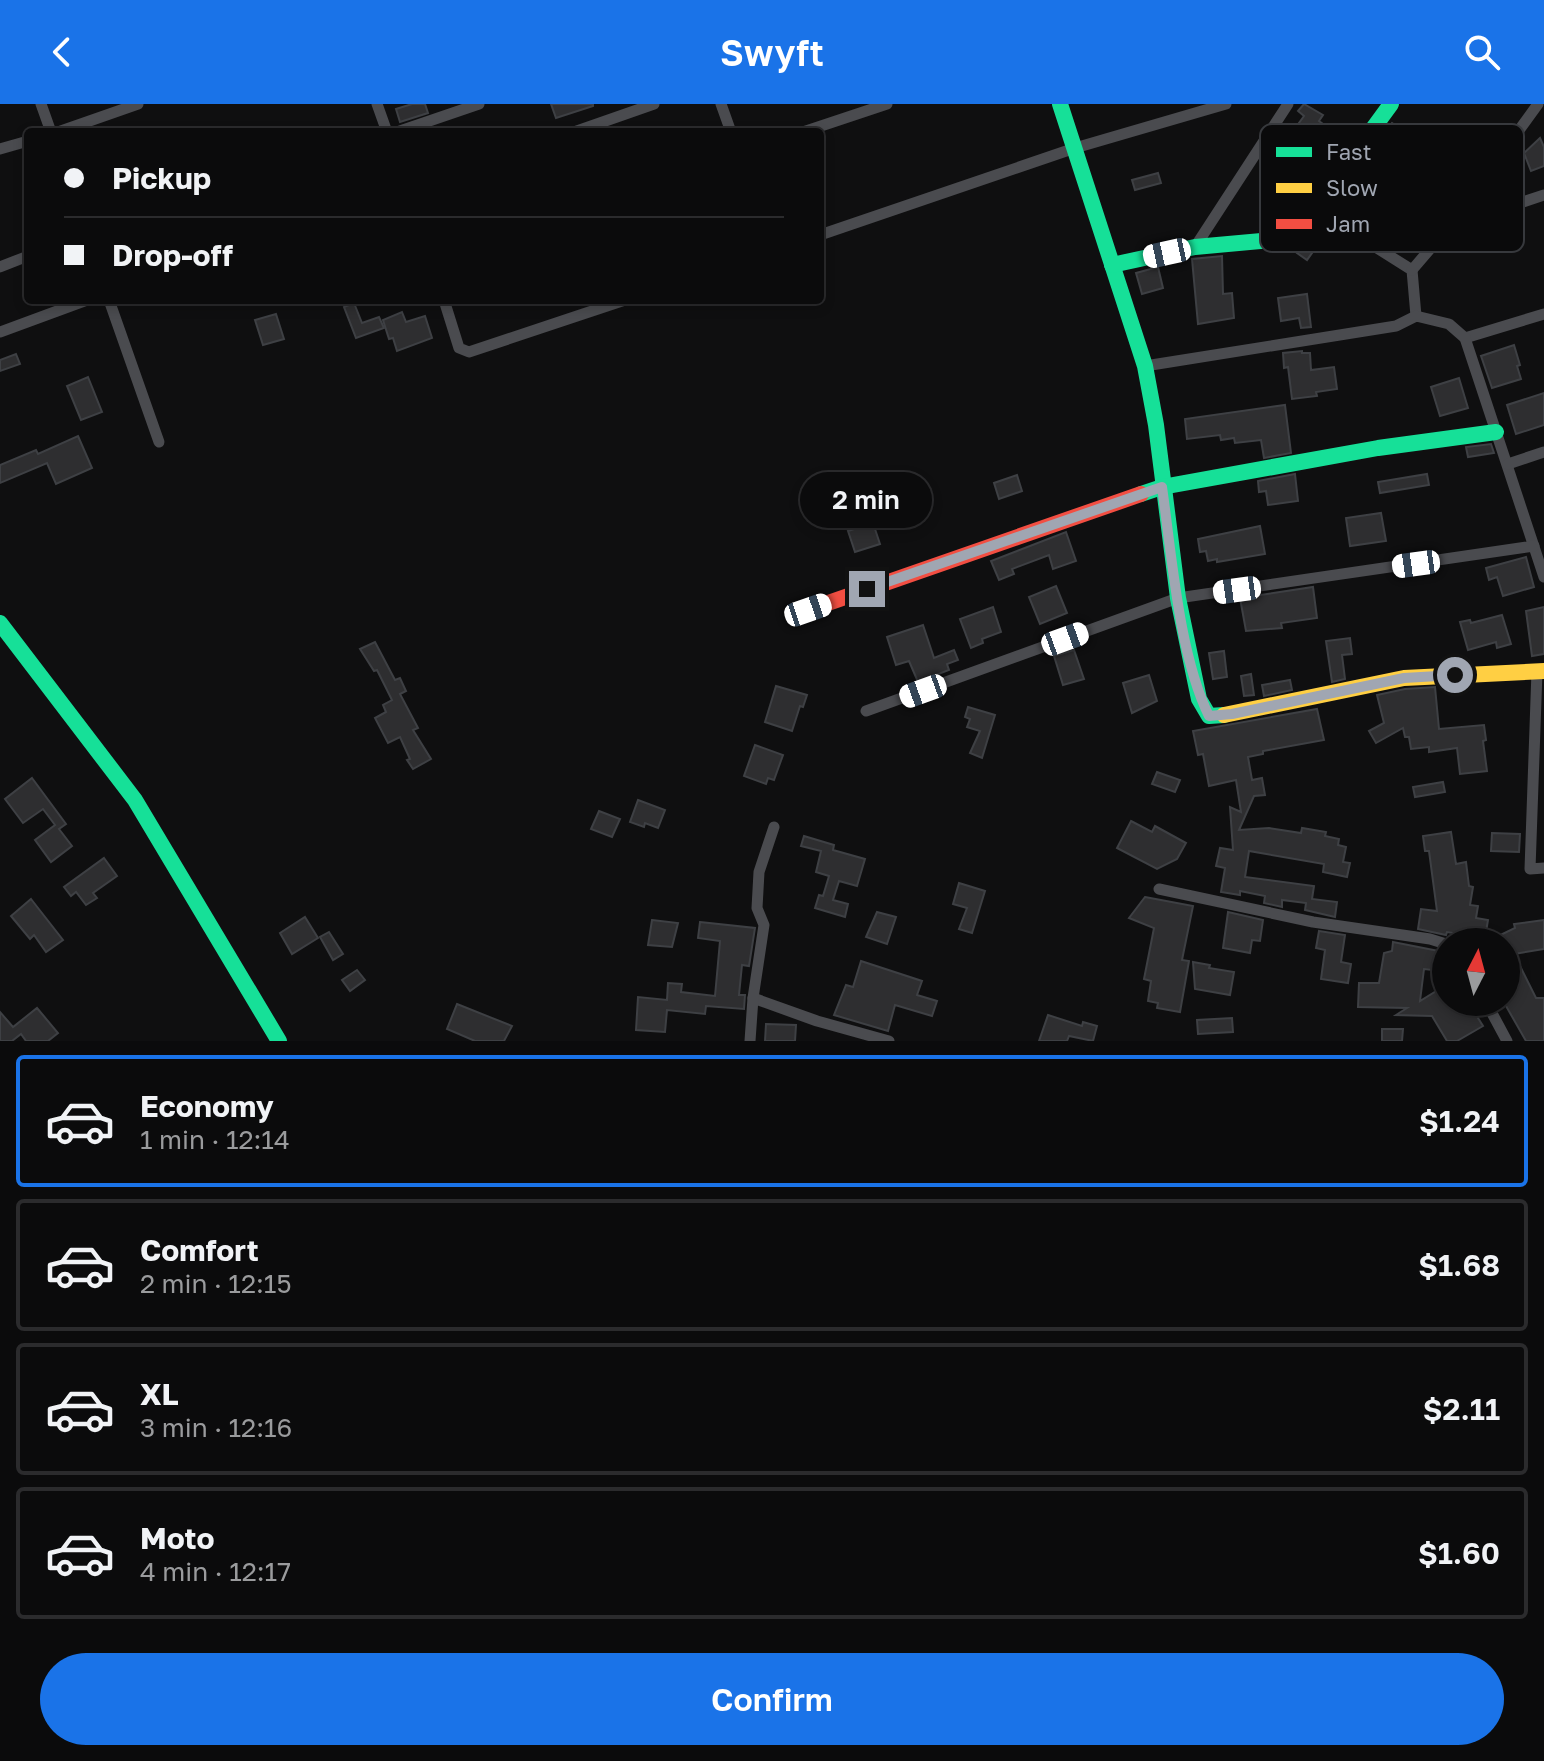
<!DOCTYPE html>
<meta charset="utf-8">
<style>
body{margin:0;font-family:"Golos Text",sans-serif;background:#141415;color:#f1f3f6;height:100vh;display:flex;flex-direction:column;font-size:30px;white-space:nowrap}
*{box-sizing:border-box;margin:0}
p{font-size:26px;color:#9a9b9d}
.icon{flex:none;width:44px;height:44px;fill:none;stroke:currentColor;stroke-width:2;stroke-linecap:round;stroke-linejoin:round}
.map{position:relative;height:937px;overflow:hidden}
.sheet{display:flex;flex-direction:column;background:#0b0b0c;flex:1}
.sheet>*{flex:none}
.hud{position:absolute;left:24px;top:24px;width:800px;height:176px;border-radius:8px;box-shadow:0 4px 12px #0003,0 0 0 2px #2b2b2d;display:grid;align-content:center;height:176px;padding:0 40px;background:#0b0b0c}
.needle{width:52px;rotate:6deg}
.fabs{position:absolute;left:1432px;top:824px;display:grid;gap:16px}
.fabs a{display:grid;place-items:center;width:88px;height:88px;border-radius:50%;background:#0b0b0c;box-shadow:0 4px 12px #0003,0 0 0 2px #2b2b2d;font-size:40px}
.end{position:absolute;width:36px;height:36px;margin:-18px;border:10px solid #a0a6b2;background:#111;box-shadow:0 0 0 4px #111}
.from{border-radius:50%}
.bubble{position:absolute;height:56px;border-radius:28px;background:#0b0b0c;box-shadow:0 4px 12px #0003,0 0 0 2px #2b2b2d;font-size:26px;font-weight:600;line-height:56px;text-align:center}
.car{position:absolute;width:24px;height:48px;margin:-24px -12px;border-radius:10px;box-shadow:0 0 6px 2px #0007;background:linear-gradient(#fff 24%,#345 0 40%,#fff 0 76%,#345 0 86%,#fff 0)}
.hud b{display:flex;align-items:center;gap:28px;height:76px;font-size:30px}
.hud b+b{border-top:2px solid #2b2b2d}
.hud i{width:20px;height:20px;background:#f1f3f6}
ul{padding:14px 0 0;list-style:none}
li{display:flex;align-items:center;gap:24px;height:132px;margin:0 16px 12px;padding:0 24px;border:4px solid #2b2b2d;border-radius:8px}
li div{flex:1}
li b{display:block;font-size:30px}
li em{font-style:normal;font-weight:600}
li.on{border-color:#1a73e8}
li>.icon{width:72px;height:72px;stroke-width:1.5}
.button{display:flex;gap:16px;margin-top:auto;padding:16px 40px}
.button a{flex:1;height:92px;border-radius:48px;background:#1a73e8;color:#fff;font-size:32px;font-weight:600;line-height:92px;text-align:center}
header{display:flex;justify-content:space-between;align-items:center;height:104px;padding:0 40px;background:#1a73e8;color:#fff;font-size:36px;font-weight:600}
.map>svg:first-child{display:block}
.building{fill:#2e2e30;stroke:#3e4044;stroke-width:2}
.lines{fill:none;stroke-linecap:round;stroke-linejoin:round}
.street{stroke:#4a4b4f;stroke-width:11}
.fast{stroke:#16e098;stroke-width:16}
.slow{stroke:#ffcf43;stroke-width:16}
.jam{stroke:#f24e42;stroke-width:16}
.route{stroke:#a0a6b2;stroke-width:10}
.key{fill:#0a0a0b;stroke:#37393d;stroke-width:2}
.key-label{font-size:22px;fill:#a0a6b2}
</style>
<header><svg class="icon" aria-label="back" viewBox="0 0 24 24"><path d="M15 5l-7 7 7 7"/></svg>Swyft<svg class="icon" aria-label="search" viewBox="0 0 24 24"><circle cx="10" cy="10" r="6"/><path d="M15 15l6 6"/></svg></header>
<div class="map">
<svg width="1544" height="937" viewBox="0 0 1544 937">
<rect width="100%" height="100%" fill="#0f0f10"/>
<g class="building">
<path d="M412,0H425L428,9L400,18L396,5Z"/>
<path d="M551,0H593V2L556,14Z"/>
<path d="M1304,0L1323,11L1319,17L1349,39L1289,120L1285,117L1282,121L1272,114L1312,56L1286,37L1304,12L1298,7Z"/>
<path d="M1392,19L1401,25L1379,54L1370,48Z"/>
<path d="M1540,34L1544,43V62L1531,67L1524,49Z"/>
<path d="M1158,69L1161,79L1135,86L1132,76Z"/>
<path d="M1320,118L1330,124L1307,156L1297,149Z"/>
<path d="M1222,152L1223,190L1232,189L1234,214L1198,220L1192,155Z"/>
<path d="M1158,163L1163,184L1142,190L1136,169Z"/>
<path d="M1307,190L1311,223L1301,224L1299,214L1281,217L1278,194Z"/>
<path d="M354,199L362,219L379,213L384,224L356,234L344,203Z"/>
<path d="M402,208L406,218L425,212L432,234L397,247L393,234L389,235L383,216Z"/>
<path d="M276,210L284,235L263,241L255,216Z"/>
<path d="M1514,241L1520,261L1517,262L1521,275L1492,284L1481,252Z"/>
<path d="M1302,247V249H1310L1311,266L1334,263L1337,285L1316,288L1317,292L1292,295L1288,263L1284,264L1283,249Z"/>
<path d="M16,250L20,260L0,267V256Z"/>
<path d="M88,273L102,308L81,316L67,282Z"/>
<path d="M1459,274L1468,304L1440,312L1431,283Z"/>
<path d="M1544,289V321L1516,330L1507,301Z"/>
<path d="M1285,301L1291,349L1264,354L1261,336L1235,339L1234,334L1221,336L1220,331L1187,335L1185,315Z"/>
<path d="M78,332L92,364L56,380L47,359L0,379V361L36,346L38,350Z"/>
<path d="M1491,340L1494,349L1468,353L1466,343Z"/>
<path d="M1295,370L1298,397L1268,401L1266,387L1259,388L1258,377Z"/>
<path d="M1427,370L1429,381L1380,389L1378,378Z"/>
<path d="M1017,371L1022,387L999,395L994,379Z"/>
<path d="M1381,409L1386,437L1350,442L1346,414Z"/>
<path d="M873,419L880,440L855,448L848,427Z"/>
<path d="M1260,422L1265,450L1217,458V455L1208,457L1206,447L1200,448L1198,435Z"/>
<path d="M1066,428L1076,457L1053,465L1049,451L1012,465L1014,470L999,476L991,457Z"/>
<path d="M1526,453L1534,483L1503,492L1497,473L1489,476L1486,464Z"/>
<path d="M1056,482L1067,509L1040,520L1029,493Z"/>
<path d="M1313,483L1317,514L1281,519L1282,524L1246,527L1240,494Z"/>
<path d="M993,503L1001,528L982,535L983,539L971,544L960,515Z"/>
<path d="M1544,503V550L1532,552L1526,507Z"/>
<path d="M1502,511L1511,540L1497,544L1496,538L1468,546L1460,518L1470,516L1471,519Z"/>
<path d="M923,521L934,554L954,546L958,556L947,560L949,566L918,578L909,557L896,561L887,533Z"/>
<path d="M1350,534L1352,550L1342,551L1345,575L1332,578L1326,537Z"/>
<path d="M375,538L395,576L400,574L406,587L400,590L418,624L413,626L431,655L413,665L407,656L410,655L400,633L388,639L375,614L386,608L383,601L392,596L377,566L374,567L360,545Z"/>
<path d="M1074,546L1084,575L1063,581L1054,552Z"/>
<path d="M1224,547L1227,573L1213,575L1209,549Z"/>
<path d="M1251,570L1254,591L1244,592L1241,572Z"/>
<path d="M1149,571L1157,597L1132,609L1123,579Z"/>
<path d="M1290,576L1292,586L1264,592L1262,581Z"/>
<path d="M776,582L807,591L803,603L800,602L792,627L765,618Z"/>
<path d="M1435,583L1439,625L1484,621L1486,636L1483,637L1487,667L1460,670L1457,644L1429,648V643L1411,645L1409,633H1405L1403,624L1376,639L1369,627L1384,619L1377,591L1405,585Z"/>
<path d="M968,603L995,611L982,654L970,649L980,627L967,623L970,615L965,613Z"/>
<path d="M1317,605L1324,636L1263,647V650L1248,653L1252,676L1262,674L1265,691L1254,692L1239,726L1269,724L1301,729L1302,724L1326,728L1325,732L1339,735L1338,741L1346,743L1343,758L1350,759L1347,773L1323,768L1324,760L1249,747L1245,773L1314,782L1312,795L1337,798L1335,813L1305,806L1306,799L1282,796V803L1264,799L1265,792L1240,787V791L1221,788L1225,764L1216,762L1220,744L1233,746L1230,703L1241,708L1236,676L1209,682L1203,650L1198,651L1193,627Z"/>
<path d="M755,641L783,651L774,676L768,674L766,680L744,672Z"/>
<path d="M1157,668L1180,676L1175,688L1152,680Z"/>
<path d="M32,674L66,720L59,725L72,742L51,758L35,736L55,721L43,705L23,719L5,695Z"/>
<path d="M1443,678L1445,688L1415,693L1413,683Z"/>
<path d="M638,696L665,706L658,724L645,719L644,723L630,718Z"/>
<path d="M599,707L620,715L612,733L591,725Z"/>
<path d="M1131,717L1152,728L1155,722L1186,739L1177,755L1157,765L1117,744Z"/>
<path d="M1451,728L1456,760L1466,758L1469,782L1473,783L1470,801L1478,802L1476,814L1488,816L1485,834L1447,828L1446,831L1418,825L1421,805L1437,807L1429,747H1425L1423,732Z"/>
<path d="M1492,729L1520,730L1519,748L1491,747Z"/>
<path d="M804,732L834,741L833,746L865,755L857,782L839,777L833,796L848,800L845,813L815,804L819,791L823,792L829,772L816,768L821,747L801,742Z"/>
<path d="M104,754L117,772L93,789L97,794L86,801L76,788L71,792L64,783Z"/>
<path d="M959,779L985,787L972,829L959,825L967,804L953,800Z"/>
<path d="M1145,793L1193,802L1182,856L1189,857L1180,908L1157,904L1158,899L1148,897L1151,877L1144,875L1154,824L1129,814Z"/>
<path d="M31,795L63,836L46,848L34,831L30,835L11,812Z"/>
<path d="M877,808L896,813L887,840L866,833Z"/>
<path d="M1228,808L1263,816L1260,837L1252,836L1250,849L1223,844Z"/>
<path d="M305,813L318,834L292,850L280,829Z"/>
<path d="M652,816L678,819L672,843L648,841Z"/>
<path d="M1544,816V845L1514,850L1536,894H1544V937H1526L1506,902V838H1486L1515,824L1514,820Z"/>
<path d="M700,818L755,824L749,862L742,861L739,891H745L744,905L706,902L705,910L667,906L665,928L636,926L638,893L667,896L668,879L682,880L681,888L715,892L720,837L698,834Z"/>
<path d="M1319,827L1345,831L1341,858L1351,860L1348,879L1321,875L1325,846L1316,844Z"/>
<path d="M329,828L343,850L333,856L320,833Z"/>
<path d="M1393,838L1444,848L1441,867L1424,865L1420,897L1446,881V898H1468L1483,922L1457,937H1447L1432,912L1396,911L1407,904L1358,903L1359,879H1379L1384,849L1392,847Z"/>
<path d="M861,857L922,877L917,891L937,897L932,912L895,901L888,927L834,911L846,881L853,883Z"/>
<path d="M1193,858L1210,861L1209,864L1234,868L1230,891L1195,885Z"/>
<path d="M357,866L365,876L350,887L342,876Z"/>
<path d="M457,900L512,922L504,937H475L447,925Z"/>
<path d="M37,904L58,929L48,937H26L21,930L12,937H0V908L13,923Z"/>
<path d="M1048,911L1082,922L1083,918L1097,922L1093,937L1069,932L1067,937H1039Z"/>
<path d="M1232,914L1233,928L1198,930L1197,916Z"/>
<path d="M766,920L796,921L795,937H765Z"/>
<path d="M1382,925H1403L1402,937H1382Z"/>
</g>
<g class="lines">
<g class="street">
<path d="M41,0L51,28"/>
<path d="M377,0L387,28"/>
<path d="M721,0L731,28"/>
<path d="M58,28L138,0"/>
<path d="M397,28L479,0"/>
<path d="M574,28L654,0"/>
<path d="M803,28L887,0"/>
<path d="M0,45L28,37"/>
<path d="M1315,105L1412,166L1416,212"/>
<path d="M1448,123L1544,91"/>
<path d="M820,131L1075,44L1226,0"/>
<path d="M1195,143L1288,0"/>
<path d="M0,163L28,152"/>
<path d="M1412,166L1448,124L1538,0"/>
<path d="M109,196L159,338"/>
<path d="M444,196L459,244L469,248L625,196"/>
<path d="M0,228L87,196"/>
<path d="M1465,234L1544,210"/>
<path d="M1145,262L1396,222L1416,212L1449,220L1465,234L1544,473"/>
<path d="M1508,360L1544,348"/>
<path d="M1537,567L1530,765L1544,764"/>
<path d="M866,607L1178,494L1534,442"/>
<path d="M1159,785L1313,818L1430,835L1446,840"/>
<path d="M753,894L817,917L889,937"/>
<path d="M1486,898L1507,937"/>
<path d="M750,937L753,894L764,821L757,804L759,768L774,723"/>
</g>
<g class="fast">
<path d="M1060,0L1145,262L1156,321L1178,494L1199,595L1209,612L1224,611"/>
<path d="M1112,161L1195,143L1293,134L1391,0"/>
<path d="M1141,390L1162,383L1378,344L1496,328"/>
<path d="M0,519L135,696L279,937"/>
</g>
<path class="slow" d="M1224,611L1404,574L1544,567"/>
<path class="jam" d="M808,506L1141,390"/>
</g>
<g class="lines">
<path class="route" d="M867,485L1162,383C1172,452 1179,551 1209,612L1232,610L1404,574L1455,571"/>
</g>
<rect x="1260" y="20" width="264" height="128" rx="12" class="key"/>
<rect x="1276" y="43" width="36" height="10" fill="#16e098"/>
<rect x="1276" y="79" width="36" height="10" fill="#ffcf43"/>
<rect x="1276" y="115" width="36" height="10" fill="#f24e42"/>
<g class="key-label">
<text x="1326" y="56">Fast</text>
<text x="1326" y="92">Slow</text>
<text x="1326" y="128">Jam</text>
</g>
</svg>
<div class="fabs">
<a><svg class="needle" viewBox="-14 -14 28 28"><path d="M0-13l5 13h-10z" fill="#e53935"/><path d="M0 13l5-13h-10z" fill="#9a9b9d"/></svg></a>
</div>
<i class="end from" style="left:1455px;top:571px"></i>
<i class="end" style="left:867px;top:485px"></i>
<div class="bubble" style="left:800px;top:368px;width:132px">2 min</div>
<i class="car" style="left:1167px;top:149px;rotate:258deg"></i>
<i class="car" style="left:1416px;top:460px;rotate:262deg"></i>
<i class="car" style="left:1237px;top:486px;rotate:262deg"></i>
<i class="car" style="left:808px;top:506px;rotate:71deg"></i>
<i class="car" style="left:1065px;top:535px;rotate:70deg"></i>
<i class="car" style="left:923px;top:587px;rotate:250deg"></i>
<div class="hud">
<b><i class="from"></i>Pickup</b>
<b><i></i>Drop-off</b>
</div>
</div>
<section class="sheet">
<ul>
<li class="on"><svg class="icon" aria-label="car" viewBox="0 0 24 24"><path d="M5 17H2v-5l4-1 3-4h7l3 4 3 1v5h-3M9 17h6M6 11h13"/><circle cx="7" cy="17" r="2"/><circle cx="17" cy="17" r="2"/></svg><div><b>Economy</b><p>1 min · 12:14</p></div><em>$1.24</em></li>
<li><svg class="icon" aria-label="car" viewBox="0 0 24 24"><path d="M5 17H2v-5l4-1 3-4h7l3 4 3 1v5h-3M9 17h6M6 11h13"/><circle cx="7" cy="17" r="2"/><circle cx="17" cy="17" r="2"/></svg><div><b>Comfort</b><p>2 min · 12:15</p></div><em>$1.68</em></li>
<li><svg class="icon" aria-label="car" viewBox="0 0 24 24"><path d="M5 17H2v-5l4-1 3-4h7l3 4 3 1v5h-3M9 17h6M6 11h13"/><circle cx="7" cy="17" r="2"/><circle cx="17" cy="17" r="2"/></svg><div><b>XL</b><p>3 min · 12:16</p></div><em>$2.11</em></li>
<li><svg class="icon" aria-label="car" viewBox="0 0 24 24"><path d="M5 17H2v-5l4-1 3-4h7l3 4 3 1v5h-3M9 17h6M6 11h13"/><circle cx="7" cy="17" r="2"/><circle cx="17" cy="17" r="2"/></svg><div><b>Moto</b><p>4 min · 12:17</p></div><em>$1.60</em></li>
</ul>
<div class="button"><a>Confirm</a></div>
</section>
